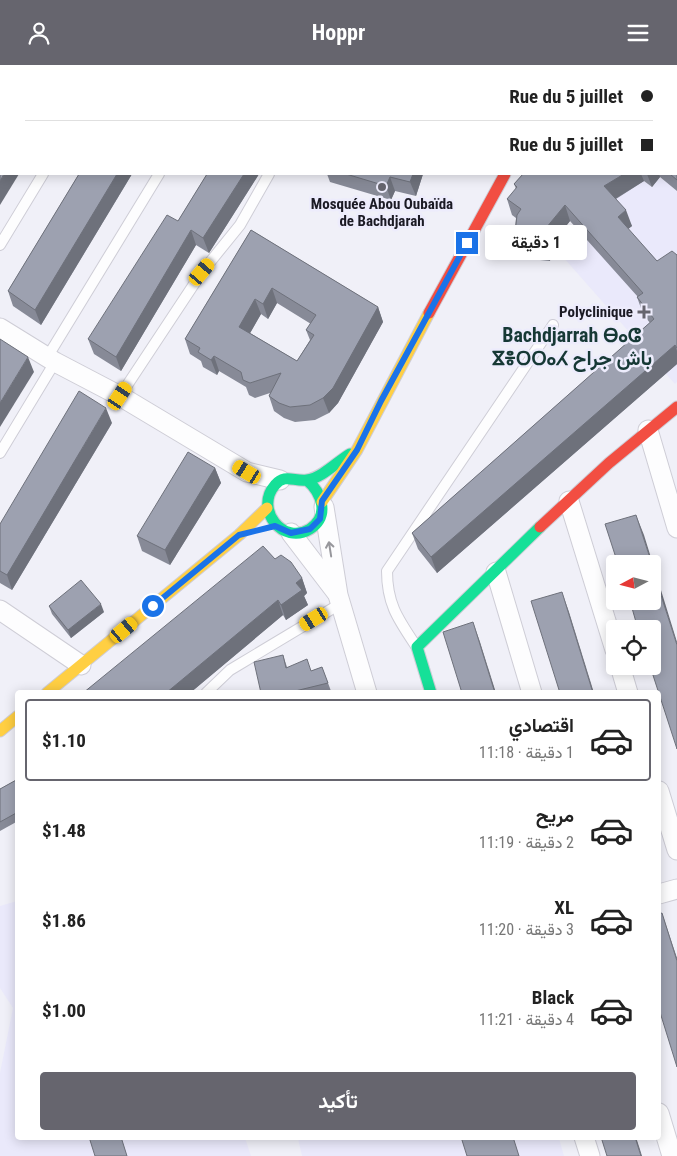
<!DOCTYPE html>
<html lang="ar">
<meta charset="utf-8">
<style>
body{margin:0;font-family:"Roboto Condensed",Vazirmatn,"Noto Sans Tifinagh",sans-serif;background:#f2f2f2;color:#222;direction:rtl;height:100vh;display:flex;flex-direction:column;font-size:19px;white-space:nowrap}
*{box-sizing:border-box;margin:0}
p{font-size:16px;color:#767676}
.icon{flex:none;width:28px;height:28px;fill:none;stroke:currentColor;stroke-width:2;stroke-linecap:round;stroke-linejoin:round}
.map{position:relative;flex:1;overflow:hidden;direction:ltr}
.panel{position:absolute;left:15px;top:625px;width:646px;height:450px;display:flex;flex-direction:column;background:#fff;border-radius:5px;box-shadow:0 2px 12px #0003;direction:rtl}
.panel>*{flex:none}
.top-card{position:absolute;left:0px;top:0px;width:678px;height:110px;box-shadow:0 2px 12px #0003;direction:rtl;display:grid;align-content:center;height:110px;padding:0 25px;background:#fff}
.needle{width:32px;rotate:263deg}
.controls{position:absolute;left:606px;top:490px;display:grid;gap:10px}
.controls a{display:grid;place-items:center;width:55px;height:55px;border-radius:5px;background:#fff;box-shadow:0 2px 12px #0003;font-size:25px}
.end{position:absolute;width:22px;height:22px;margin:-11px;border:6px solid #1a73e8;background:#fff;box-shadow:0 0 0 2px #fff}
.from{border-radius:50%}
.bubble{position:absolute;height:35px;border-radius:5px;background:#fff;box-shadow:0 2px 12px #0003;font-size:16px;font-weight:700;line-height:35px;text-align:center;direction:rtl}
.car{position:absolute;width:15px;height:30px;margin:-15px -8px;border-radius:6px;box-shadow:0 0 4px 1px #0007;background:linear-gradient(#f5c518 24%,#345 0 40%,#f5c518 0 76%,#345 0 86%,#f5c518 0)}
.top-card b{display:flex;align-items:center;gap:18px;height:48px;font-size:19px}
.top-card b+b{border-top:1px solid #e0e0e0}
.top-card i{width:12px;height:12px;background:#222}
ul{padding:9px 0 0;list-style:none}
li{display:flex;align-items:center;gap:15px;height:82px;margin:0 10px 8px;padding:0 15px;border:2px solid transparent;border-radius:5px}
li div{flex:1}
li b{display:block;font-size:19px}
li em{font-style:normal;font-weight:700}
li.on{border-color:#66656e}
li>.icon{width:45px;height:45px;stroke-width:1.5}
.cta{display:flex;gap:10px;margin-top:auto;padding:10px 25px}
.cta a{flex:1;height:58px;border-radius:5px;background:#66656e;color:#fff;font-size:20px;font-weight:700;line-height:58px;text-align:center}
header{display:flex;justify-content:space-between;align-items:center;height:65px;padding:0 25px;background:#66656e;color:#fff;font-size:22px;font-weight:700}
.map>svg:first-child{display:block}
.built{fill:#eae9fb}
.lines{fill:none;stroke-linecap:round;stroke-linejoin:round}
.lane-casing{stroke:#cecdd6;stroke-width:12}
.street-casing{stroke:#cecdd6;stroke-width:21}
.fast-casing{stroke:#cecdd6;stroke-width:13}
.slow-casing{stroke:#cecdd6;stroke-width:13}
.jam-casing{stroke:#cecdd6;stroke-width:13}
.lane{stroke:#fdfdfe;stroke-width:10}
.street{stroke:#fdfdfe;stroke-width:19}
.fast{stroke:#16e098;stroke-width:11}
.slow{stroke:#ffcf43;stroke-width:11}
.jam{stroke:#f24e42;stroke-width:11}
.wall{fill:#878a97;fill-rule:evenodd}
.shaded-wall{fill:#6e717b}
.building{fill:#9da1b0;stroke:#6e717b;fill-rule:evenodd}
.oneway{stroke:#97979c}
.route{stroke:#1a73e8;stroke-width:6}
.poi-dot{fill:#66656e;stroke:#edecfc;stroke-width:2}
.labels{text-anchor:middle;stroke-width:5;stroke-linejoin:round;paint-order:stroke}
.poi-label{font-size:15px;font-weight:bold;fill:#1b1a24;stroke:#edecfc}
.district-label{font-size:20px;font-weight:bold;fill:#163835;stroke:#edecfc}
</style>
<header><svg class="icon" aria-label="menu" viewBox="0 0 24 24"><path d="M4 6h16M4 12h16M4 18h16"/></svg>Hoppr<svg class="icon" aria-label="person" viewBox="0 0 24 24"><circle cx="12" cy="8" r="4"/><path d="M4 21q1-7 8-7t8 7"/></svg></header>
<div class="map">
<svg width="677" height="1091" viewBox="0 0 677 1091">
<rect width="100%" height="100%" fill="#f0f0f8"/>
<g class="built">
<path d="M660,112L677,126V317L675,319L549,176L633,122L641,114L652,122Z"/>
<path d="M17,836L18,1072L245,1073L251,1091H0V1008L13,943L0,923V841Z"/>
<path d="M304,1072L559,1073L564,1091H302L298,1074Z"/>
</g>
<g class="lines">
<g class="lane-casing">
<g id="lane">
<path d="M15,1V0"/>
<path d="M109,1V0"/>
<path d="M224,1L225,0"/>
<path d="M0,26L1,24"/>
<path d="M0,180L43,109"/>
<path d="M48,291L159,109"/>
<path d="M120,331L202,207L240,160L269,109"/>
<path d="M0,388L55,297"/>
<path d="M416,581C398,554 387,539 387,506L553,260"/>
<path d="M206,628L230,605L340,539"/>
</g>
</g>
<g class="street-casing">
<g id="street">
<path d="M0,263L55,297L120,331L247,407L280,415"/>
<path d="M648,365L677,463"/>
<path d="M569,436L615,585"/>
<path d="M324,442L338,530L367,628"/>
<path d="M291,468L336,527"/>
<path d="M496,507L532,628"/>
<path d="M0,545L81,600"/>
<path d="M620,601L628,628"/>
<path d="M659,726L677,785"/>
<path d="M659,829L677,824"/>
<path d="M659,1048L672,1091"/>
<path d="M584,1072L590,1091"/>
</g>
</g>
<g class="fast-casing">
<g id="fast">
<path d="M564,1L565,0"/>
<path d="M307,415C322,428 330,451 310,464C283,481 254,444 275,420C285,408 294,417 307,415C322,413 338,396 350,389"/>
<path d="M431,628L417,582L540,462"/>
</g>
</g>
<g class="slow-casing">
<g id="slow">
<path d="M322,437L357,385L429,248"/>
<path d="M47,628L239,470L267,443"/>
<path d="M0,666L18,651"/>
</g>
</g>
<g class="jam-casing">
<g id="jam">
<path d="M429,248L505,109"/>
<path d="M540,462L609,398L677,342"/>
</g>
</g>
<use href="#lane" class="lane"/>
<use href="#street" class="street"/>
<use href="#fast" class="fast"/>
<use href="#slow" class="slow"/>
<use href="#jam" class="jam"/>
</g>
<g class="wall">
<path d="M677,64V126L660,112L652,122L644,116L616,134L632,161L628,164L657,196L677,190V299L437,508L418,484L412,468L650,258L643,249L637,232H638L570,156L552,179L550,196L520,193L514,177L516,153L512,150L507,134L516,124L514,119L523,109H676Z"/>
<path d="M79,109H132L41,260L13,241L8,226Z"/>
<path d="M207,109H259L209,188L196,180L121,306L94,289L88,274L178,156Z"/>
<path d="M327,109H423L416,131L395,126L391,135L330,117Z"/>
<path d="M251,165L378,242L383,257L338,338L329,348L315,355L295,357L284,353L274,346L269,331L270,328L255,333L249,330L246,322L219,306L217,310L203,302L201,296L190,289L185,274ZM277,238L311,259L306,265L310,275L297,296L250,268L261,249L268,254Z"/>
<path d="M112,358L12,525L0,518V459Z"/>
<path d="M215,403L221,418L170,500L142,486L137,471Z"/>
<path d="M275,494L302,513L307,528L304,531L308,540L286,555L283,550L190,628H83Z"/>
<path d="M49,541L104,547L71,573L52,549Z"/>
<path d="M283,590L287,602L311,606L322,602L331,626L326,628H261Z"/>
<path d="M18,714V756L0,766V724Z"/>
</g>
<g class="shaded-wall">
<path d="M71,0H85L84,1H70Z"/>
<path d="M183,0H197L196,1H182Z"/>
<path d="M446,0H456L455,1H446Z"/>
<path d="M4,109H19L0,140V116Z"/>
<path d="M117,109H132L41,260L35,245Z"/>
<path d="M244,109H259L209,188L203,173Z"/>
<path d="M413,109H423L416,131L410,117Z"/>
<path d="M624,109H641L644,116L610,137L604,121Z"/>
<path d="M647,109H659L660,112L652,122Z"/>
<path d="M390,112L395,126L391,135L386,121Z"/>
<path d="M565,140L570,156L552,179L550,196L544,180L546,163Z"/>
<path d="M626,145L632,161L623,168L618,152Z"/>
<path d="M191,165L196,180L121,306L116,292Z"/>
<path d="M272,223L277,238L268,254L263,239Z"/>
<path d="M255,234L261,249L245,277L239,262Z"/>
<path d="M378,242L383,257L338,338L329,348L323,333Z"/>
<path d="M675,280L677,286V299L437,508L431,492Z"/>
<path d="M214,291L219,306L217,310L211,295Z"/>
<path d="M28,292L34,307L0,362V338Z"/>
<path d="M106,343L112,358L12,525L7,510Z"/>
<path d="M215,403L221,418L170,500L165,485Z"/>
<path d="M636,450L644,470L677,577V580L652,502V499Z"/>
<path d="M302,513L307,528L304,531L308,540L286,555L281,540L296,518Z"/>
<path d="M562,527L569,547L594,628H593Z"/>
<path d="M278,535L283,550L190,628H166Z"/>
<path d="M101,539L104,547L71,573L68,565Z"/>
<path d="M473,557L480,577L496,628H495Z"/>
<path d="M662,848L677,893V896Z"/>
<path d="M635,1072H636L642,1091H641Z"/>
</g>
<g class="building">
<path d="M34,0H71L70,1H33Z"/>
<path d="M145,0H183L182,1H145Z"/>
<path d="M255,0H292V1H254Z"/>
<rect x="340" y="0" width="106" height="1"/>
<path d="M1,54V109H4L0,116V56Z"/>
<path d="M676,63L677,64V115L670,109H676Z"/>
<path d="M79,109H117L35,245L8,226Z"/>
<path d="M207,109H244L203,173L191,165L116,292L88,274L167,150L178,156Z"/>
<path d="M346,109H413L410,117L390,112L386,121Z"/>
<path d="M523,109H624L604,121L626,145L618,152L657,196L672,186L677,190V283L675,280L431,492L412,468L654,254L637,232L643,228L565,140L546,163L544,180L514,177L517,150L521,144L507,134L517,122L514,119Z"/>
<path d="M251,165L378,242L333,323L323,333L310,340L290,342L279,338L269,331L281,308L250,318L243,315L241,307L214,291L211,295L198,287L200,283L185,274ZM272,223L316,250L306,265L314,270L297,296L239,262L255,234L263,239Z"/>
<path d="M0,274L28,292L0,338Z"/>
<path d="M79,326L106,343L7,510L0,506V459Z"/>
<path d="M188,387L215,403L165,485L137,471Z"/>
<path d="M636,450L652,499H618L605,459Z"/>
<path d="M263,481L275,494L281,490L291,497L302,513L296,518L302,525L281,540L278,535L166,628H83Z"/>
<path d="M652,502L677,580V684L650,601H652V564H638L630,536H652Z"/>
<path d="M81,515L101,539L68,565L49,541Z"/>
<path d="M562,527L593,628H560L531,536Z"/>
<path d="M473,557L495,628H462L443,567Z"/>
<path d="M283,590L286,603L307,594L311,606L322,602L328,618L287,628H261L254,597Z"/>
<path d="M18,714V747L0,757V724Z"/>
<path d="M662,848L677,896V1002L659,944V849Z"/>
<path d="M89,1072H121L127,1091H95Z"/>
<path d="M461,1072H513L519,1091H467Z"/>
<path d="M601,1072H635L641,1091H607Z"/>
</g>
<defs><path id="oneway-shaft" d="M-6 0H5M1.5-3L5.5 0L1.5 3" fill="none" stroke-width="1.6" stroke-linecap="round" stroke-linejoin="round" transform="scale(1.25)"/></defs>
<use class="oneway" href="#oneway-shaft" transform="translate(330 484) rotate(-99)"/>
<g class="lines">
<path class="route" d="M153,541L239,470L275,461L291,468L310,464L320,454L322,436L357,385L381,336L467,178"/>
</g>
<g class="poi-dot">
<circle cx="382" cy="122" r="5"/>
<path d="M641.5 239.5h5v5h5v5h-5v5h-5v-5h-5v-5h5z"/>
</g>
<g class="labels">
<g class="poi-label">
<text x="382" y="144">Mosquée Abou Oubaïda<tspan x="382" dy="17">de Bachdjarah</tspan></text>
<text x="633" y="252" text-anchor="end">Polyclinique</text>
</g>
<g class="district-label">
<text x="572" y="277">Bachdjarrah ⴱⴰⵛ<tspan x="572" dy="23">ⴵⴻⵔⵔⴰⵃ باش جراح</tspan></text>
</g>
</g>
</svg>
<div class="controls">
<a><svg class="needle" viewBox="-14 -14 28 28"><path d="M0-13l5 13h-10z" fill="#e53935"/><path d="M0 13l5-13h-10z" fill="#767676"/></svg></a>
<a><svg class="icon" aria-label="locate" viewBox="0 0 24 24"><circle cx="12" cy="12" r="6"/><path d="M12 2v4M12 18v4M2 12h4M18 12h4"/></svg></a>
</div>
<i class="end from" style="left:153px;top:541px"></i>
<i class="end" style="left:467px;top:178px"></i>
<div class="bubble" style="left:485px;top:160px;width:102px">1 دقيقة</div>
<i class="car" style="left:202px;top:207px;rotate:40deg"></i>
<i class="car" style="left:120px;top:331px;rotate:34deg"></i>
<i class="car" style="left:247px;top:407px;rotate:301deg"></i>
<i class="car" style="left:314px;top:554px;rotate:239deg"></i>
<i class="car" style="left:124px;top:565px;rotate:50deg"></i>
<div class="top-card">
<b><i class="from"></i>Rue du 5 juillet</b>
<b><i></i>Rue du 5 juillet</b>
</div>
<section class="panel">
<ul>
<li class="on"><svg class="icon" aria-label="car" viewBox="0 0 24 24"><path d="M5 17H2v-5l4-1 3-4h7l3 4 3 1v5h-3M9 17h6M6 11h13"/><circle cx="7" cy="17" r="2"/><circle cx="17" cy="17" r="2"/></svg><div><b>اقتصادي</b><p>1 دقيقة · 11:18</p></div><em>$1.10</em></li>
<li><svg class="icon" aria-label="car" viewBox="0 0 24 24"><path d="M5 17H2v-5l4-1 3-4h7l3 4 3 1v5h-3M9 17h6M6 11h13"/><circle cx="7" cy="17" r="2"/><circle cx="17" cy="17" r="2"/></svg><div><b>مريح</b><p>2 دقيقة · 11:19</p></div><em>$1.48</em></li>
<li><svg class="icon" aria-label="car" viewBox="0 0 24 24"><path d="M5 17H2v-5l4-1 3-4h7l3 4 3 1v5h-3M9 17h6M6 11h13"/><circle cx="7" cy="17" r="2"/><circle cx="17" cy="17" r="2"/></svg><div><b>XL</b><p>3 دقيقة · 11:20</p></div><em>$1.86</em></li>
<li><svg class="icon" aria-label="car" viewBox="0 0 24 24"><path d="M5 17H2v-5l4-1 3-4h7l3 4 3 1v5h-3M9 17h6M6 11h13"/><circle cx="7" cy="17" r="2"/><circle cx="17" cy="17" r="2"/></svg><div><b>Black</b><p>4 دقيقة · 11:21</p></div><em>$1.00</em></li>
</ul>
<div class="cta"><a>تأكيد</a></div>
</section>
</div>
